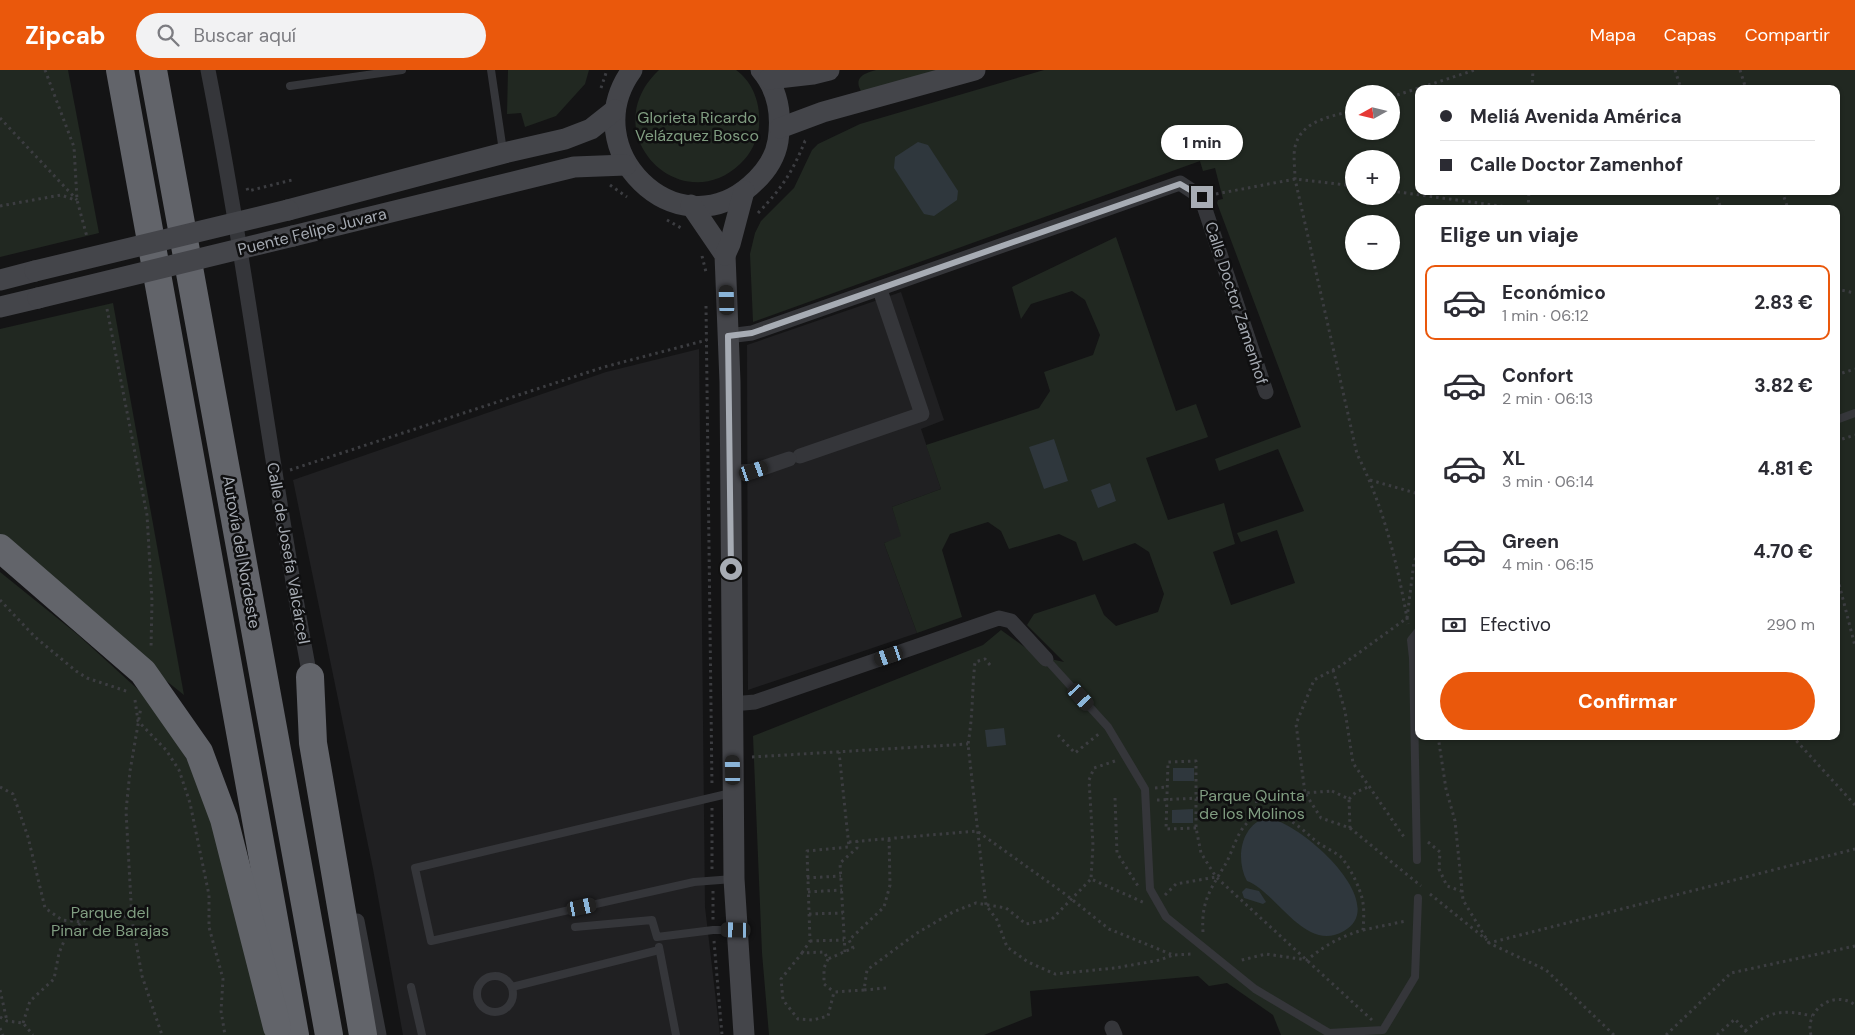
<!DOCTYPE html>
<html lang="es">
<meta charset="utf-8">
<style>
body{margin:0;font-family:"DM Sans",sans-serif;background:#f2f2f3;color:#2b2b33;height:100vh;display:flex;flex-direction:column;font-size:19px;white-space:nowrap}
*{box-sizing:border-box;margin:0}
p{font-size:16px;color:#7c7c81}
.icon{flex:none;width:28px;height:28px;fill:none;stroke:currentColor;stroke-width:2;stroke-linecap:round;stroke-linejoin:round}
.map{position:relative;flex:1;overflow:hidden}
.details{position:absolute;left:1415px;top:135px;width:425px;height:535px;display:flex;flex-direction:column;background:#fff;border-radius:10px;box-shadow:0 1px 4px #0004}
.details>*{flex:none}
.top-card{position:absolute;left:1415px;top:15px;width:425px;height:110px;border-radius:10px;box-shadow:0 1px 4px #0004;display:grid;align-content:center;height:110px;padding:0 25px;background:#fff}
.needle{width:32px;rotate:262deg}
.tools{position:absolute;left:1345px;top:15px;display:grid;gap:10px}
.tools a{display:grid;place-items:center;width:55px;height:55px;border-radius:50%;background:#fff;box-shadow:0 1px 4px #0004;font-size:25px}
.end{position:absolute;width:22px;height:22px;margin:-11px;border:6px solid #a7acb4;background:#111;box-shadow:0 0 0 2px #111}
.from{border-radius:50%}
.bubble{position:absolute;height:35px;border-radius:18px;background:#fff;box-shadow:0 1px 4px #0004;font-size:16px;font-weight:800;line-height:35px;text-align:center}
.car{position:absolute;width:15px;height:30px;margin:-15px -8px;border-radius:6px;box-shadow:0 0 4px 1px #0007;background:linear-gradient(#222 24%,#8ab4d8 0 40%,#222 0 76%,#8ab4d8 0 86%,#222 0)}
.top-card b{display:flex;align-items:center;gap:18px;height:48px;font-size:19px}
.top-card b+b{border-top:1px solid #e1e1e2}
.top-card i{width:12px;height:12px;background:#2b2b33}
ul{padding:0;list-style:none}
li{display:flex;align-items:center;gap:15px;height:75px;margin:0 10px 8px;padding:0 15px;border:2px solid transparent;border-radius:10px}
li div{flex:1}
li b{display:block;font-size:19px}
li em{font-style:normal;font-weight:800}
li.selected{border-color:#ea580c}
li>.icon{width:45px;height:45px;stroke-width:1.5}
h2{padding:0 25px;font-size:22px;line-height:60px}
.pay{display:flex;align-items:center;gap:12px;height:55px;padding:0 25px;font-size:19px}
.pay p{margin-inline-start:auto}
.cta{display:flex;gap:10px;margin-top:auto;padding:10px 25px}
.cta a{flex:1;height:58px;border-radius:30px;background:#ea580c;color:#fff;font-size:20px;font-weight:800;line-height:58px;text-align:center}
header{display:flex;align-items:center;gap:30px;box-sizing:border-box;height:70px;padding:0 25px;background:#ea580c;color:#fff}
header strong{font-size:24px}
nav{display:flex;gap:28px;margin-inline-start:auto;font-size:18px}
.search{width:350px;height:45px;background:#f2f2f3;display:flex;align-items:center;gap:12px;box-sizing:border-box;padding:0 18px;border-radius:28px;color:#7c7c81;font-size:19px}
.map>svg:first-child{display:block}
.built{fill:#202022}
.green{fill:#212821;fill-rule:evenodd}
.water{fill:#2f373d}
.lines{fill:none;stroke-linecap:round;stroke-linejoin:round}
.path{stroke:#3c3d41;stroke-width:3;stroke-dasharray:2.5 4;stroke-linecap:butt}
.lane{stroke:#35363a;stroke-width:8}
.street{stroke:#35363a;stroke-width:15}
.secondary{stroke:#44454a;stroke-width:21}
.highway{stroke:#62646a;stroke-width:28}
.secondary-bridge{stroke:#44454a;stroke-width:21}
.route{stroke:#a7acb4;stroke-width:6}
.labels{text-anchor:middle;stroke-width:5;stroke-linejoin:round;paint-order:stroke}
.park-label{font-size:16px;fill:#809d81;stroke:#0f0f10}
.street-label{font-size:16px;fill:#a7acb4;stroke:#0f0f10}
</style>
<header>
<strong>Zipcab</strong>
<div class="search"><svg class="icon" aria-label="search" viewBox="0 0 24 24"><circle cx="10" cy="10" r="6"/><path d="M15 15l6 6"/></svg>Buscar aquí</div>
<nav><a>Mapa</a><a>Capas</a><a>Compartir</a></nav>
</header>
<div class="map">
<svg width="1855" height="965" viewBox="0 0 1855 965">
<rect width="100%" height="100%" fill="#141415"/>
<g class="built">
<path d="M901,222L944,350L921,359L941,419L892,437L902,467L884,473L917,563L748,620L747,275Z"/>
<path d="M699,279L705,837L720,965H403L373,799L293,410L606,302Z"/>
</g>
<g class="green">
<path d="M0,0H68L99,163L0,187Z"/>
<path d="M508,0H589L585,14L556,46L525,57L521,43L507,44Z"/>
<path d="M659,0H736C754,13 761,35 759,57C757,71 751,84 740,94C680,151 593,62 659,0Z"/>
<path d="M876,0H951L862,23C853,8 862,4 876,0Z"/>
<path d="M1044,0H1855V965H1281L1273,945L1227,913L1209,916L1198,906L1030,921L1032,946L984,965H769L762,883L753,666L983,575L1001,560L1037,586L1064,592L1027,555L1034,544L1095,524L1104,545L1116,556L1158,542L1164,524L1149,482L1135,473L1083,491L1076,472L1059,464L1009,479L1001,461L988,452L950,464L942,480L962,547L917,563L884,473L901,466L892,437L941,419L926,375L1039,338L1050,321L1044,302L1093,285L1100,265L1085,230L1072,221L1031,234L1021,249L1012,217L1116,167L1176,341L1196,334L1208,367L1146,388L1168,450L1224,433L1235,474L1213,482L1231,535L1295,513L1277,460L1241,472L1237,463L1304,441L1278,379L1219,401L1215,389L1301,357L1217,133L1218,130L1223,129L1215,98L1203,101L1200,91L753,252L750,184L755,163L761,151L794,118L812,80L818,74L860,54ZM1419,19H1836V121H1419ZM1354,24H1391V61H1354ZM1354,89H1391V126H1354ZM1419,139H1836V666H1419ZM1354,154H1391V191H1354Z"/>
<path d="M113,233L184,625L154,601L0,464V259Z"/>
<path d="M0,502L77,564L154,634L202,715L268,965H0Z"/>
</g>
<g class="water">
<path d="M918,72L928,75L958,121L957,130L934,146L924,144L894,98L895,87Z"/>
<path d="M1054,369L1068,411L1044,419L1029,377Z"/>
<path d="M1110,413L1116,431L1098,438L1091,420Z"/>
<path d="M1004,658L1006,675L987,677L985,660Z"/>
<rect x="1173" y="698" width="21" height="13"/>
<path d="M1193,739V753H1172V740Z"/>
<path d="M1266,748C1297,749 1393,833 1344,861C1305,884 1277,822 1247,811C1235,789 1241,755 1266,748Z"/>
<path d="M1246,818L1259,821L1266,832L1263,834L1244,828L1242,822Z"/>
</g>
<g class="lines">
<g class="path">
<path d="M45,0L74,77L77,130L87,167"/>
<path d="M1675,0L1681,19"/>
<path d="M1740,0L1746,19"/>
<path d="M601,18L607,0"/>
<path d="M1532,19L1533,0"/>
<path d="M1391,27L1475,0"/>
<path d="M1354,40C1331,47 1301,50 1295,77C1293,86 1295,99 1295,109L1357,384C1384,437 1398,496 1408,554"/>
<path d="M0,48L77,130"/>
<path d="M610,115L627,127"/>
<path d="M247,118L248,121L292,110"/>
<path d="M1391,121L1522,139"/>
<path d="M1715,121L1721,139"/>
<path d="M1782,121L1788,139"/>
<path d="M1216,124L1295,109L1354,116"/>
<path d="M0,136L61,125L75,130"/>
<path d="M1528,139L1529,121"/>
<path d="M758,143C782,118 792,103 805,71L808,69"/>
<path d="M667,150L683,159"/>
<path d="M702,186L706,202"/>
<path d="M1836,219L1855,223"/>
<path d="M706,236L712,717"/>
<path d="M107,239L147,445L152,531L151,579"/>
<path d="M1836,305L1855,299"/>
<path d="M1836,371L1855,365"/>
<path d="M290,400L604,297L707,270"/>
<path d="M1370,410L1419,424"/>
<path d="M1836,502L1855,576"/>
<path d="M0,530L35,567L76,601L87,608L129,622"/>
<path d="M990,595L985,589L975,592C972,619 973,646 968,674L986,835L997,850L1007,877L1028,892L1055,904L1115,898L1160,890L1173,885"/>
<path d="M1333,600L1345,641L1353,693L1404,767"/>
<path d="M135,630L138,651L166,680L179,700L190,733L209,825V857L223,909L221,941L225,965"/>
<path d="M1058,665L1075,683L1100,663"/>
<path d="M1438,666L1446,719L1455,751L1463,830L1489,873"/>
<path d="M1461,666L1472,668L1497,666"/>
<path d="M1792,666L1855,735"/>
<path d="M752,687L968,674"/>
<path d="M1115,691L1094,698L1089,710L1093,775L1091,809L1145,833"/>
<path d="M0,717L13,724L19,741L28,767L45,838L62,850L82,852"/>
<path d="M1155,718L1167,717"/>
<path d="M1332,721L1349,729L1350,758L1321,748L1305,723Z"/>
<path d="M1115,728L1117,783L1138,816"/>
<path d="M1349,729L1356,722L1368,717"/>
<path d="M1157,730L1305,723L1296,654L1314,610L1342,595L1407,548L1414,492L1419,481"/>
<path d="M712,738V800"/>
<path d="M1256,746L1257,725"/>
<path d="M1196,758L1166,759L1168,692L1196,691V758L1201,783L1216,807L1372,950"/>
<path d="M1350,758L1421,816"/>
<path d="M849,772L977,761L1065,824L1109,859L1173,885L1192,884"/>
<path d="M1428,772L1440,782L1439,799L1447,816L1461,821"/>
<path d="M807,808L841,806"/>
<path d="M713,821V850"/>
<path d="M808,822L842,820"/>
<path d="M1430,824L1487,870"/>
<path d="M1165,825L1176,814L1216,807"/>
<path d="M809,844L843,843"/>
<path d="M132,850L126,741L130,701L141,637"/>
<path d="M1363,860L1406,851"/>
<path d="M1203,862C1201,832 1210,820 1225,795C1234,780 1238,753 1258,746C1283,738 1300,758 1317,772C1324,777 1333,781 1340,786C1347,793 1356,810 1359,819C1365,833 1364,845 1363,860C1341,866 1324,876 1307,890L1266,884L1238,891"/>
<path d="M714,871L722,965"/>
<path d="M810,871L844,870"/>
<path d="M845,882L840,793L857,778V771"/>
<path d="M802,883L810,871L807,781L849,777L839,682"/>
<path d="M828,889L824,898V914L834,922"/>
<path d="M886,918L864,920L867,900L917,863L953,842L976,833L1006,838L1026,854L1052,849L1091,809"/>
<path d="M0,920L7,951"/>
<path d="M864,920L834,922L828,946L813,950L798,949L783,930L781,909L802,883L824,882L828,889L853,878L849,870L884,837L890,815L889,767"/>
<path d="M0,947L7,951L23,953L33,965"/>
<path d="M23,953L30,931L54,909L59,883L67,864L90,846L111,839L132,850L142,906L162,965"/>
<path d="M0,958L3,965"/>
<path d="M1745,961C1769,941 1782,939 1812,946"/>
<path d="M1614,965L1546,900L1489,873L1855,779"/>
<path d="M1666,965L1731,903L1855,876"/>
<path d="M1717,965L1735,949L1749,965"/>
<path d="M1811,965C1804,940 1834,919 1855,935"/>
</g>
<g class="lane">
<path d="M491,0L503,81"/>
<path d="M290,16L402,0"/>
<path d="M1836,350L1855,343"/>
<path d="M1046,589L1108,657L1145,719L1150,819L1166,847L1255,919L1329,963L1383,960L1415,907L1418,828"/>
<path d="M731,723L415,798L431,871L694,812L733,809"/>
<path d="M1417,790L1413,588L1411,570L1419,560"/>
<path d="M575,857L652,850L657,867L713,860H736"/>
<path d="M659,877L676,965"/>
<circle cx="495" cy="924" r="18"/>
<path d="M411,917L422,965"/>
<path d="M512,917L659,880"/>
</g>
<g class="street">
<path d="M208,0C248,203 272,409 311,612"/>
<path d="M728,266L752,263L1180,113L1201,127L1266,322"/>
<path d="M800,386L922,344L880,220"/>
<path d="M730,403L754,401L789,389"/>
<path d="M732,634L755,632L999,548L1011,551L1046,589"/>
<path d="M357,851L379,965"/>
<path d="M1112,958L1115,965"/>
</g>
<g class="secondary">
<path d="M632,0C574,80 676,180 750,116C764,104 775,90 778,71C782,45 779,21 761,0"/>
<path d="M769,9L813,4L829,0"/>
<path d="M780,58L823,42L975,0"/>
<path d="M691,135L725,185L730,312L734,809L744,965"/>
<path d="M288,140L504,83L565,69L591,59L615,40"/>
<path d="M293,166L574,97L626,95"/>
<path d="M725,185L730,174L744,121"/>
<path d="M0,210L35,201"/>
<path d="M0,237L38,228"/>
</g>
<g class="highway">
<path d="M120,0L295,965"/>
<path d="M153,0L329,965"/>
<path d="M0,478L143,602L199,682L224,749L277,957"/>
<path d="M310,607L313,673L363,965"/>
</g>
<g class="secondary-bridge">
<path d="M35,201L288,140"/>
<path d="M38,228L293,166"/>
</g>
</g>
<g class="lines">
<path class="route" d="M731,499L728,266L752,263L1180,114L1202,127"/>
</g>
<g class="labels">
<g class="park-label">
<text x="697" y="53">Glorieta Ricardo<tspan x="697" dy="18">Velázquez Bosco</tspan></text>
<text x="1252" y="731">Parque Quinta<tspan x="1252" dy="18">de los Molinos</tspan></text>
<text x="110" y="848">Parque del<tspan x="110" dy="18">Pinar de Barajas</tspan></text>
</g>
<g class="street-label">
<text transform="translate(312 161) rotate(-14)" y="6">Puente Felipe Juvara</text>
<text transform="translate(1237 233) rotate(72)" y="6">Calle Doctor Zamenhof</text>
<text transform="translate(242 482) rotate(80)" y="6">Autovía del Nordeste</text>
<text transform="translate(289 483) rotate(80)" y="6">Calle de Josefa Valcárcel</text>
</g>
</g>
</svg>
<div class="tools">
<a><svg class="needle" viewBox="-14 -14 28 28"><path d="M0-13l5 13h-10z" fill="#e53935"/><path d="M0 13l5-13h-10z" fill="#7c7c81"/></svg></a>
<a>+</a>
<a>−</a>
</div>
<i class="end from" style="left:731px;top:499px"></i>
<i class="end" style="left:1202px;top:127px"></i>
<div class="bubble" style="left:1161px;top:55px;width:82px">1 min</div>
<i class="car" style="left:727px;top:230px;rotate:358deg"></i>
<i class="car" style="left:754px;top:401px;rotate:71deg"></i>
<i class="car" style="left:889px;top:586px;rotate:251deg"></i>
<i class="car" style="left:1081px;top:627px;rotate:138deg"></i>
<i class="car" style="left:733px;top:700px;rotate:359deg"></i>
<i class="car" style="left:582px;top:837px;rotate:78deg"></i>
<i class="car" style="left:736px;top:860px;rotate:271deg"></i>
<div class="top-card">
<b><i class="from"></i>Meliá Avenida América</b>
<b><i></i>Calle Doctor Zamenhof</b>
</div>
<section class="details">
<h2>Elige un viaje</h2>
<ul>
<li class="selected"><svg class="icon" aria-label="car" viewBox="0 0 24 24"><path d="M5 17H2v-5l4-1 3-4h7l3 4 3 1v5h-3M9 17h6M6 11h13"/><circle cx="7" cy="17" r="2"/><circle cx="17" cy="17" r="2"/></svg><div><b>Económico</b><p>1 min · 06:12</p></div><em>2.83 €</em></li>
<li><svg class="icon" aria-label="car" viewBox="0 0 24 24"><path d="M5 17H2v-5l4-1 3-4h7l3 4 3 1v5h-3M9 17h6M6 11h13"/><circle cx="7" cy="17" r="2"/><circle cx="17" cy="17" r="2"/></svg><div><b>Confort</b><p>2 min · 06:13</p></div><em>3.82 €</em></li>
<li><svg class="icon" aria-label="car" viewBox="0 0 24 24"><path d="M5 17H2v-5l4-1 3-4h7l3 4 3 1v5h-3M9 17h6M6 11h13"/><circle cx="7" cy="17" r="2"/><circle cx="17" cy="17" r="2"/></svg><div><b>XL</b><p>3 min · 06:14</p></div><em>4.81 €</em></li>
<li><svg class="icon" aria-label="car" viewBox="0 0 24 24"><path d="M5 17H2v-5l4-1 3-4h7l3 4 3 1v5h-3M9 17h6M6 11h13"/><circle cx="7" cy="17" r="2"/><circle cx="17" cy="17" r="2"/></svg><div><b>Green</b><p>4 min · 06:15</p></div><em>4.70 €</em></li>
</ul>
<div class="pay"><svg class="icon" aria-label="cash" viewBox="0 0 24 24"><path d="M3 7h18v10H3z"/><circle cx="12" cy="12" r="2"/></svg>Efectivo<p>290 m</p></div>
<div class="cta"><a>Confirmar</a></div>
</section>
</div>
